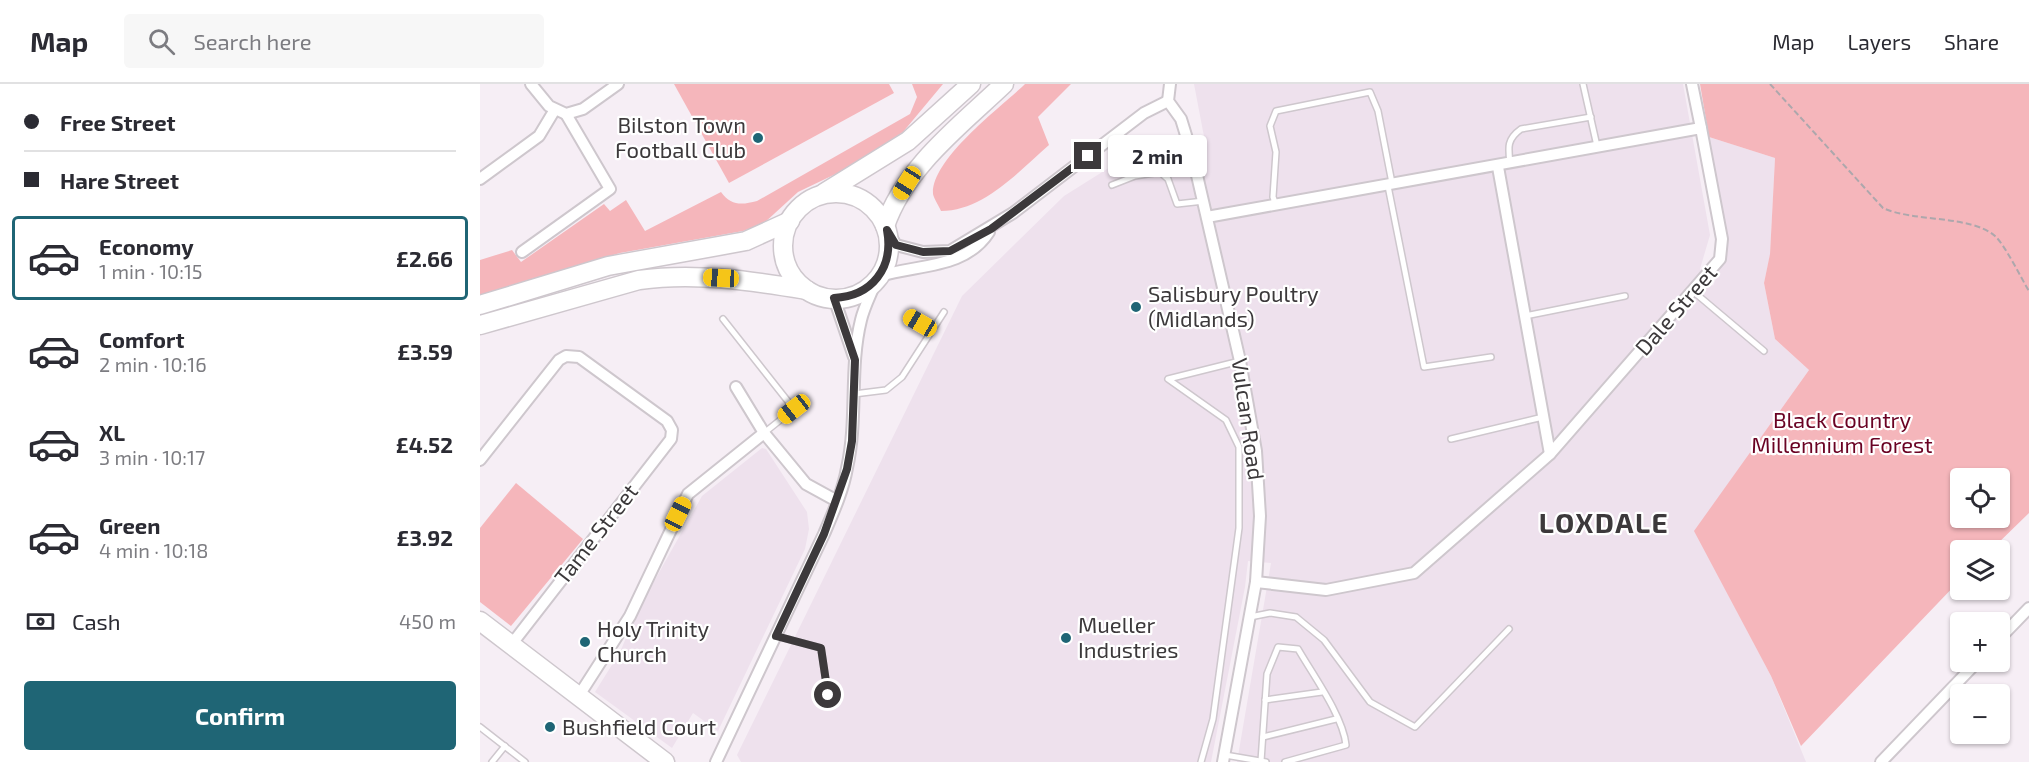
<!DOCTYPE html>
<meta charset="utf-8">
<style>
body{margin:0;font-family:"Exo 2",sans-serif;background:#f7f7f7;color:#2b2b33;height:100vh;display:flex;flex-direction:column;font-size:22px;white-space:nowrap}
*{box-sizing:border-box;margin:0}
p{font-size:20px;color:#7c7c81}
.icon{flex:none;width:33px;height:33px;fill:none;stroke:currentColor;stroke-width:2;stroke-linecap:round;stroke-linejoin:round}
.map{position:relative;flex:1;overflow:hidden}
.side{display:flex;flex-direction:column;background:#fff;width:480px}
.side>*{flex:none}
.banner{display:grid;align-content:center;height:132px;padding:0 24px;background:#fff}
.buttons{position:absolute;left:1470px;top:384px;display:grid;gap:12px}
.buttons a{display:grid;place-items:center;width:60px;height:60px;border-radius:6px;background:#fff;box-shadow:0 2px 4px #0004;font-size:30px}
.end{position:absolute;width:27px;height:27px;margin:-14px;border:8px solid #3c393b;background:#fff;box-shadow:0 0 0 3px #fff}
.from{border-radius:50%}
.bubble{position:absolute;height:42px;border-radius:6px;background:#fff;box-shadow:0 2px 4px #0004;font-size:20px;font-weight:700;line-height:42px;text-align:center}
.car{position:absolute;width:18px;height:36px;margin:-18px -9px;border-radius:8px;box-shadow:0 0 4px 2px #0007;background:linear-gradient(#f5c518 24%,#345 0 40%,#f5c518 0 76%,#345 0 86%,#f5c518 0)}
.banner b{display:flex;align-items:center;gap:21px;height:57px;font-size:22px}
.banner b+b{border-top:2px solid #e1e1e2}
.banner i{width:15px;height:15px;background:#2b2b33}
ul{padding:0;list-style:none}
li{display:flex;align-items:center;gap:18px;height:84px;margin:0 12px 9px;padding:0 12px;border:3px solid transparent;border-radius:6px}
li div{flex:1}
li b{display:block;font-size:22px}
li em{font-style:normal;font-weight:700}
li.active{border-color:#1f6575}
li>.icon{width:54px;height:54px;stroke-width:1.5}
.pay{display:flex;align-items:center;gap:15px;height:66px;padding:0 24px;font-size:22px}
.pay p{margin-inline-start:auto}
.primary-button{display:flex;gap:12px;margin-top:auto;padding:12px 24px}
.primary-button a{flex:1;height:69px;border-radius:6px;background:#1f6575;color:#fff;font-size:24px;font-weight:700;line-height:69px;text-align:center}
header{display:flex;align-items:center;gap:36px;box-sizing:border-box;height:84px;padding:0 30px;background:#fff;border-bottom:2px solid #e1e1e2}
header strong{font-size:28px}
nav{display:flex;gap:33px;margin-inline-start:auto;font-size:21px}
.search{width:420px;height:54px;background:#f7f7f7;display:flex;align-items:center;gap:15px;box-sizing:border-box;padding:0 21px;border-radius:6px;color:#7c7c81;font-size:22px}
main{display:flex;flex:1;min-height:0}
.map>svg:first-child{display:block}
.built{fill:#eee1ed}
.green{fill:#f5b6bb;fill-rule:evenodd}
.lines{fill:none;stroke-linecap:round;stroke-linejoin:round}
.lane-casing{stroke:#cec7cd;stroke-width:8}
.street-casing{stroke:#cec7cd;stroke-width:14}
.highway-casing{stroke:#cec7cd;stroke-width:21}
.path{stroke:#ada7ac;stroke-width:2;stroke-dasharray:6 3;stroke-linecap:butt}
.lane{stroke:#fff;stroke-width:5}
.street{stroke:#fff;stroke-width:10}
.highway{stroke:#fff;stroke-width:18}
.route{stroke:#3c393b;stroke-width:8}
.poi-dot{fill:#1f6575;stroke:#fff;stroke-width:2}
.labels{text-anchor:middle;stroke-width:4.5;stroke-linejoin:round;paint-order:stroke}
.poi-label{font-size:22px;fill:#3c393b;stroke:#fff;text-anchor:start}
.street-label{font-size:22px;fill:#3c393b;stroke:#fff}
.park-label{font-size:22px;fill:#6a0223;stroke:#fff}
.district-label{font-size:28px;font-weight:bold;letter-spacing:1.5px;fill:#3c393b;stroke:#fff}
</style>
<header>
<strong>Map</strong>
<div class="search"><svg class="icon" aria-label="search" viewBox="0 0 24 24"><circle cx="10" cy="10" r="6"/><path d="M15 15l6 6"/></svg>Search here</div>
<nav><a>Map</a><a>Layers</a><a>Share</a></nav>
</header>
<main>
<section class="side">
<div class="banner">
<b><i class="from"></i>Free Street</b>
<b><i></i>Hare Street</b>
</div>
<ul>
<li class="active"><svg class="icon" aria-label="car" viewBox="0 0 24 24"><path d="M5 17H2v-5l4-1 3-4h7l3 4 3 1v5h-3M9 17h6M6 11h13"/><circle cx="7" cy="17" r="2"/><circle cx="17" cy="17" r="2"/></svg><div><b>Economy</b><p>1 min · 10:15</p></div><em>£2.66</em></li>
<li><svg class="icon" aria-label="car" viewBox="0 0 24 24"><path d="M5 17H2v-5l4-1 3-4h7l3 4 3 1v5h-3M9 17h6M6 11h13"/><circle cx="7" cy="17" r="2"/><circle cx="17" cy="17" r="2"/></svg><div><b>Comfort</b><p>2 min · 10:16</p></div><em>£3.59</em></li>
<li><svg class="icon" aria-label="car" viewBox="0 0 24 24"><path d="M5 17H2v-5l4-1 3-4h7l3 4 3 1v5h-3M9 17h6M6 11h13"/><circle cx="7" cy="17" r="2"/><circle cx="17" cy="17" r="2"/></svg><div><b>XL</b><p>3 min · 10:17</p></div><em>£4.52</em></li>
<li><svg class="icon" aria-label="car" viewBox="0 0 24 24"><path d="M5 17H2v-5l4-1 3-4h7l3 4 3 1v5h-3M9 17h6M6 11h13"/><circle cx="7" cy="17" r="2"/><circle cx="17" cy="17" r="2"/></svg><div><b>Green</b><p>4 min · 10:18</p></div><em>£3.92</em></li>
</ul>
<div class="pay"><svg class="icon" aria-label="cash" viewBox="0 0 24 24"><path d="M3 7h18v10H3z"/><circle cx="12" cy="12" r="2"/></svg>Cash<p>450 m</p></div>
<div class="primary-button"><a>Confirm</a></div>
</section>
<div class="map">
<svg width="1549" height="678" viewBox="0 0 1549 678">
<rect width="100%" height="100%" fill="#f6eef5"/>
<g class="built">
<path d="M714,0H1203L1230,151L1220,185L1233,202L1248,165L1229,53L1295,74L1290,171L1284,199L1295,255L1329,286L1215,447L1291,592L1326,678H757L791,479L768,477L765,503L731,678H261L257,671L482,212L584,112L643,75L695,64L726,63Z"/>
<path d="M282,364L286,365L327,428L329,445L325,465L238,647L213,629L192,664L115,608L140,568L158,526L222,412Z"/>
</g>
<g class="green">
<path d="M194,0H409L414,9L249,99Z"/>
<path d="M432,0H463L423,48L366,85L318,108L283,140L263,147L140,169L0,211V176L32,166L41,178L124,120L130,127L146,116L165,147L241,108C251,122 262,121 277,117L430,30L437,13Z"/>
<path d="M545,0H591L558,33L569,61C539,87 504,127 461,127C459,122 454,115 453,110C451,75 521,23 545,0Z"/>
<path d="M1220,0H1549V429L1511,466H1480V496L1321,662L1291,592L1214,447L1329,286L1295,255L1284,199L1290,170L1295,74L1229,53ZM1480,394H1520V434H1480Z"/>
<path d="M36,399L103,455L31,542L0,518V444Z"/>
</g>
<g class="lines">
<g class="lane-casing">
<g id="lane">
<path d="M1103,0L1117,62"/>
<path d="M1030,79C1028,63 1027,55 1041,45L1111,33"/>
<path d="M632,101L655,92L680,88L688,95L697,120L724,117"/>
<path d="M908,102L944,283L1011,273"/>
<path d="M796,121L793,113L796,68L790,42L796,27L890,8L898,27L912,99"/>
<path d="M1214,208L1284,267"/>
<path d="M1045,232L1145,212"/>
<path d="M430,233L451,246"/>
<path d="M243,235L314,325L284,349"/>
<path d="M374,310L406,306L422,293L464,228"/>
<path d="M971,355L1063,333"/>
<path d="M770,533L790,529L816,533L844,556L890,618L935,643L1029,545"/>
<path d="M296,552L341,564L348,611"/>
<path d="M785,616L842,608"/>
<path d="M0,643L45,678"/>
<path d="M783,653L856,635"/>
<path d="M745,671L786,678"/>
<path d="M781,677L787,590L798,563L818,565C833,591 863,632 866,661L805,678"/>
<path d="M12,678L25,662"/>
<path d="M721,678L733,635L759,444V363L746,336L688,295L760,277"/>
</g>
</g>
<g class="street-casing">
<g id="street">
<path d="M51,0L69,22L86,30L103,25L138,0"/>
<path d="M690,0L688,17L701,35L713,74L760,277L776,367L780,432L776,498L743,678"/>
<path d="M1212,0L1221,44"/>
<path d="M1018,83L1070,370"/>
<path d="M0,95L59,52L74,27"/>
<path d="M727,133L1221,44L1242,155L1240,175L1070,370L934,489L846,506L776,498"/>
<path d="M407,146L416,161L443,168L470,167L533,129L664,29L688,17"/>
<path d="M42,168L130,105L86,30"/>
<path d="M400,192C439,180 485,185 509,148"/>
<path d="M354,214L374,273"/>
<path d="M256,303L284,349L326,400L357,417"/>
<path d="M0,376L79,276L86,272L99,273L187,337L192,346L191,355L31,561"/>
<path d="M1520,554L1549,524"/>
<path d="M98,613L150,532L208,410L284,349"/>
<path d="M236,678L344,450C353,429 363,407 367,384C378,336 369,284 381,236C384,223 391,210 396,197"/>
<path d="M1401,678L1497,578"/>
</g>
</g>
<g class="highway-casing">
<g id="highway">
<path d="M344,109L428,57L491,0"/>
<circle cx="356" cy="162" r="53"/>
<path d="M405,142C425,83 481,41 524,0"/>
<path d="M0,221L128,182L266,157L310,137"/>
<path d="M0,241L159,196C216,188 271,197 327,206"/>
<path d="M0,537L185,678"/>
</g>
</g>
<path class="path" d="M1290,0L1403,124C1433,138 1491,131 1515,152C1525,161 1541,194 1549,207"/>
<use href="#lane" class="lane"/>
<use href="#street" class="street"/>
<use href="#highway" class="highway"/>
</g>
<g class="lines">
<path class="route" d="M348,611L341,564L296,552L344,450L367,385L372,357L375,276L354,214C392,212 414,184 407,146L416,161L443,168L470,167L511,145L608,72"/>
</g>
<g class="poi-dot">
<circle cx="278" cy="54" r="6"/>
<circle cx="656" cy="223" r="6"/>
<circle cx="586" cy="554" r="6"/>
<circle cx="105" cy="558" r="6"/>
<circle cx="70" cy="643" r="6"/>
</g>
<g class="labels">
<g class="poi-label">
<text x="266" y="49" text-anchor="end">Bilston Town<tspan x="266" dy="25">Football Club</tspan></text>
<text x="668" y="218">Salisbury Poultry<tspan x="668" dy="25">(Midlands)</tspan></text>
<text x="598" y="549">Mueller<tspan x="598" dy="25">Industries</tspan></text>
<text x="117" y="553">Holy Trinity<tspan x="117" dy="25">Church</tspan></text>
<text x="82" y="651">Bushfield Court</text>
</g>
<g class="street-label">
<text transform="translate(1196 226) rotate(-49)" y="8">Dale Street</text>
<text transform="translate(768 335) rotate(82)" y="8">Vulcan Road</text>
<text transform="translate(116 450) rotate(-52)" y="8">Tame Street</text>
</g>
<g class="park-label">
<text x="1362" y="344">Black Country<tspan x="1362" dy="25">Millennium Forest</tspan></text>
</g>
<g class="district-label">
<text x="1124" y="449">LOXDALE</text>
</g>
</g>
</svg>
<div class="buttons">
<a><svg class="icon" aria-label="locate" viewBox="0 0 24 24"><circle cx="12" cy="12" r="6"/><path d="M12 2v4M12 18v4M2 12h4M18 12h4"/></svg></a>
<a><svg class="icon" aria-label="layers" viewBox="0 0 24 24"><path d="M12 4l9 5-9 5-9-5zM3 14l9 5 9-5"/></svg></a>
<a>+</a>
<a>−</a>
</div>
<i class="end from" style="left:348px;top:611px"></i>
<i class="end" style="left:608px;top:72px"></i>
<div class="bubble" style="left:628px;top:51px;width:99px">2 min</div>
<i class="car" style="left:427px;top:99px;rotate:212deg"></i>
<i class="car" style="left:241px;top:194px;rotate:273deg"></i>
<i class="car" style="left:440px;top:239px;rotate:300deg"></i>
<i class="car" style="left:314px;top:325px;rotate:232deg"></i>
<i class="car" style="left:198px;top:430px;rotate:26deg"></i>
</div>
</main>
